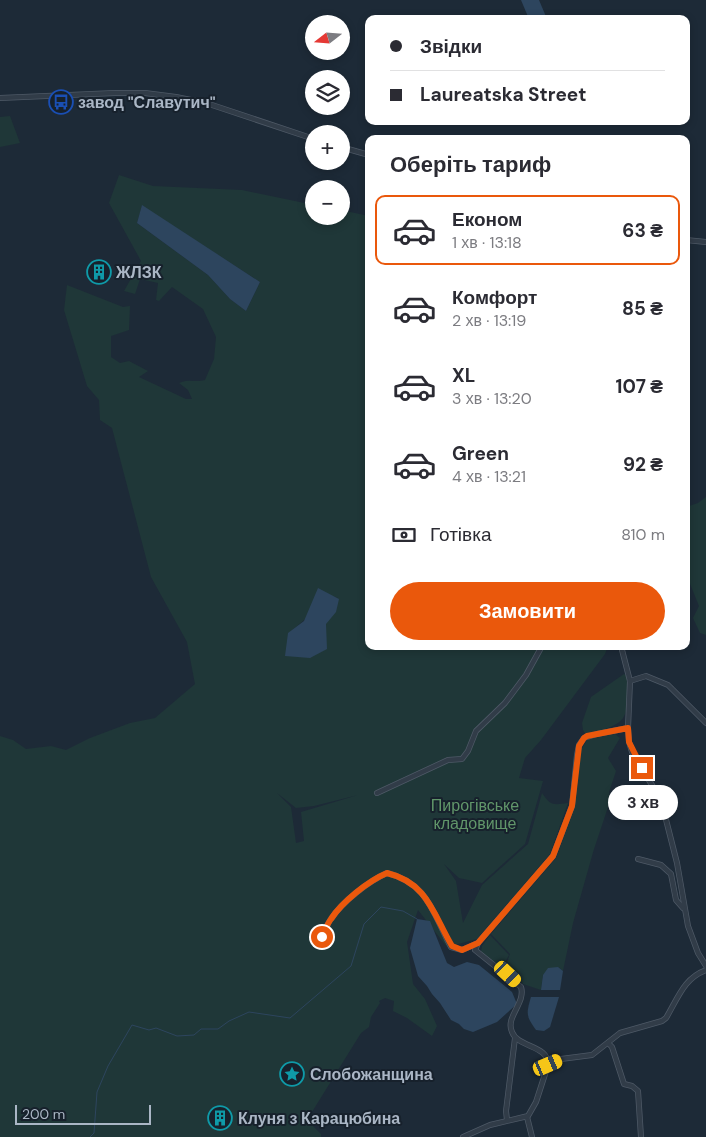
<!DOCTYPE html>
<html lang="uk">
<meta charset="utf-8">
<style>
body{margin:0;font-family:"DM Sans",sans-serif;background:#f2f2f3;color:#2b2b33;height:100vh;display:flex;flex-direction:column;font-size:19px;white-space:nowrap}
*{box-sizing:border-box;margin:0}
p{font-size:16px;color:#7c7c81}
.icon{flex:none;width:28px;height:28px;fill:none;stroke:currentColor;stroke-width:2;stroke-linecap:round;stroke-linejoin:round}
.map{position:relative;flex:1;overflow:hidden}
.sheet{position:absolute;left:365px;top:135px;width:325px;height:515px;display:flex;flex-direction:column;background:#fff;border-radius:10px;box-shadow:0 2px 8px #0003}
.sheet>*{flex:none}
.hud{position:absolute;left:365px;top:15px;width:325px;height:110px;border-radius:10px;box-shadow:0 2px 8px #0003;display:grid;align-content:center;height:110px;padding:0 25px;background:#fff}
.needle{width:32px;rotate:253deg}
.buttons{position:absolute;left:305px;top:15px;display:grid;gap:10px}
.buttons a{display:grid;place-items:center;width:45px;height:45px;border-radius:50%;background:#fff;box-shadow:0 2px 8px #0003;font-size:25px}
.scale{position:absolute;left:15px;bottom:12px;width:136px;box-sizing:border-box;padding-left:5px;border:2px solid #aab6c5;border-top:0;font-size:14px;line-height:18px;white-space:nowrap;color:#aab6c5;-webkit-text-stroke:4px #17212c;paint-order:stroke}
.end{position:absolute;width:22px;height:22px;margin:-11px;border:6px solid #ea580c;background:#fff;box-shadow:0 0 0 2px #fff}
.from{border-radius:50%}
.bubble{position:absolute;height:35px;border-radius:18px;background:#fff;box-shadow:0 2px 8px #0003;font-size:16px;font-weight:700;line-height:35px;text-align:center}
.car{position:absolute;width:15px;height:30px;margin:-15px -8px;border-radius:6px;box-shadow:0 0 4px 1px #0007;background:linear-gradient(#f5c518 24%,#345 0 40%,#f5c518 0 76%,#345 0 86%,#f5c518 0)}
.hud b{display:flex;align-items:center;gap:18px;height:48px;font-size:19px}
.hud b+b{border-top:1px solid #e1e1e2}
.hud i{width:12px;height:12px;background:#2b2b33}
ul{padding:0;list-style:none}
li{display:flex;align-items:center;gap:15px;height:70px;margin:0 10px 8px;padding:0 15px;border:2px solid transparent;border-radius:10px}
li div{flex:1}
li b{display:block;font-size:19px}
li em{font-style:normal;font-weight:700}
li.active{border-color:#ea580c}
li>.icon{width:45px;height:45px;stroke-width:1.5}
h2{padding:0 25px;font-size:22px;line-height:60px}
.pay{display:flex;align-items:center;gap:12px;height:55px;padding:0 25px;font-size:19px}
.pay p{margin-inline-start:auto}
.action{display:flex;gap:10px;margin-top:auto;padding:10px 25px}
.action a{flex:1;height:58px;border-radius:30px;background:#ea580c;color:#fff;font-size:20px;font-weight:700;line-height:58px;text-align:center}
.map>svg:first-child{display:block}
.green{fill:#1f3738;fill-rule:evenodd}
.water{fill:#2d455e}
.lines{fill:none;stroke-linecap:round;stroke-linejoin:round}
.stream{stroke:#2d455e;stroke-width:1}
.minor-casing{stroke:#4e5966;stroke-width:6}
.minor{stroke:#313c48;stroke-width:4.5}
.route{stroke:#ea580c;stroke-width:6}
.labels{text-anchor:middle;stroke-width:4;stroke-linejoin:round;paint-order:stroke}
.poi-label{font-size:16px;font-weight:bold;fill:#aab6c5;stroke:#17212c;text-anchor:start}
.park-label{font-size:16px;fill:#61966a;stroke:#17212c}
</style>
<div class="map">
<svg width="706" height="1137" viewBox="0 0 706 1137">
<rect width="100%" height="100%" fill="#1d2a37"/>
<g class="green">
<path d="M10,116L20,143L0,147V117Z"/>
<path d="M119,175L153,186L242,190L314,205V216H341V210L369,216V646H608L605,654L541,740L525,758L519,778L543,781L525,844L482,883L459,878L444,864L456,881L463,923L482,885L528,844L542,793C551,806 553,805 568,803L550,854L477,939L447,947L418,910L407,942L413,984L425,999L437,1026L432,1036L407,1018L393,1011L394,1001L385,998L379,1001L380,1003L371,1017L369,1027L361,1033L307,1120L321,1134V1137H0V736L13,740L26,749L51,746L66,750L90,738L130,723L155,718L195,684L187,642L151,577L112,428L100,420L99,400L87,386L64,310L67,285L123,307L130,306L129,330L111,336V357L120,363L129,361L148,371L139,377L186,399H192L188,390L179,383C190,378 194,383 205,380L214,359L216,337L203,309L172,287L159,301L156,300L158,283L140,279L135,294L124,291L141,261L109,203ZM142,206L260,282L246,311L230,299L208,275L137,223ZM332,596L338,598C332,630 316,626 289,633ZM277,793L296,808L314,806L358,795L301,812L304,841L296,843L291,807Z"/>
<path d="M706,497V635L700,633L693,618L699,606L686,574V507L698,503Z"/>
<path d="M624,674L628,677C627,722 630,722 586,735L583,730L582,723L591,697Z"/>
<path d="M615,734L620,738L608,758L616,771L609,792L610,801L594,849L573,923L563,971L558,967L543,975L541,990L523,984L507,962L510,954L491,934L556,858L572,815L577,787L580,751L588,739Z"/>
<path d="M490,935L509,955L502,968L481,952L482,946Z"/>
</g>
<g class="water">
<path d="M521,0H539L547,19H529Z"/>
<path d="M142,205L260,282L246,311L230,299L208,275L137,223Z"/>
<path d="M318,588L339,599L336,612L326,624L327,649L310,658L285,656L288,633L304,621Z"/>
<path d="M417,919L430,921L447,963L454,967L467,962L479,965L512,992L517,1004L497,1022L473,1032L464,1029L459,1024L451,1020L440,1003L432,994L427,986L418,976L410,948Z"/>
<path d="M558,967L563,971L560,990H541L543,975L548,968Z"/>
<path d="M531,997H559L550,1027L544,1031L536,1030C526,1016 526,1014 531,997Z"/>
</g>
<g class="lines">
<path class="stream" d="M90,1137L94,1133L97,1092L108,1066L132,1025L149,1030L156,1028L177,1036L194,1035L201,1029H218L229,1021L249,1012L290,1018L351,966L364,924L381,907L403,911L417,919"/>
<g class="minor-casing">
<g id="minor">
<path d="M0,98L115,93H145L176,97L206,103L314,139"/>
<path d="M341,147L369,155"/>
<path d="M686,240L706,242"/>
<path d="M621,646L630,681L628,728L629,742L632,752L661,800L677,863L688,926L698,953L706,966"/>
<path d="M630,681L646,676L668,685L706,723"/>
<path d="M377,793L448,760L462,759L468,751L476,731L505,703L526,675L542,646"/>
<path d="M638,859L661,865L671,874L676,900L683,908"/>
<path d="M322,937C325,931 327,924 331,919C342,902 369,881 387,873C428,883 433,914 451,947L462,950L478,943L553,856L572,806L577,755L579,745L584,738L597,734L628,728"/>
<path d="M478,943L475,950L521,987C526,1003 505,1017 512,1032C518,1048 549,1045 548,1065"/>
<path d="M608,1043L612,1047L624,1084L632,1086L638,1091L641,1137"/>
<path d="M527,1117L532,1137"/>
<path d="M507,1120L506,1111L515,1038"/>
<path d="M463,1137L490,1125L528,1116L536,1102L548,1065L561,1059L592,1055L620,1033L662,1021L666,1018C678,998 684,978 706,970"/>
</g>
</g>
<use href="#minor" class="minor"/>
</g>
<g class="lines">
<path class="route" d="M322,937C325,931 327,924 331,919C342,902 368,881 387,873C428,883 433,914 452,946L462,950L478,943L553,856L572,806L579,746L584,738L587,736L628,728L629,742L642,768"/>
</g>
<defs>
<g id="bus-ring" transform="scale(1.25)"><circle r="9.5" fill="#17212c" stroke="#1a4fb4" stroke-width="1.5"/><path d="M-5-6H5V4H4V6H2V4H-2V6H-4V4H-5ZM-3.5-4V0h7V-4ZM-3.5 1.2v1.5H-2V1.2ZM2 1.2v1.5H3.5V1.2Z" fill="#1a4fb4"/></g>
<g id="building-ring" transform="scale(1.25)"><circle r="9.5" fill="#17212c" stroke="#0f9aa8" stroke-width="1.5"/><path d="M-4-6H4V6H1V3H-1V6H-4ZM-2.5-4.3h1.7v1.8h-1.7ZM.8-4.3h1.7v1.8H.8ZM-2.5-1h1.7V.8h-1.7ZM.8-1h1.7V.8H.8Z" fill="#0f9aa8"/></g>
<g id="sight-ring" transform="scale(1.25)"><circle r="9.5" fill="#17212c" stroke="#0f9aa8" stroke-width="1.5"/><path d="M0-6L1.8-2.2L6-1.7L2.9 1.2L3.7 5.4L0 3.3L-3.7 5.4L-2.9 1.2L-6-1.7L-1.8-2.2Z" fill="#0f9aa8"/></g>
</defs>
<g fill-rule="evenodd">
<use href="#bus-ring" x="61" y="102"/>
<use href="#building-ring" x="99" y="272"/>
<use href="#sight-ring" x="292" y="1074"/>
<use href="#building-ring" x="220" y="1118"/>
</g>
<g class="labels">
<g class="poi-label">
<text x="78" y="108">завод "Славутич"</text>
<text x="116" y="278">ЖЛЗК</text>
<text x="310" y="1080">Слобожанщина</text>
<text x="238" y="1124">Клуня з Карацюбина</text>
</g>
<g class="park-label">
<text x="475" y="811">Пирогівське<tspan x="475" dy="18">кладовище</tspan></text>
</g>
</g>
</svg>
<div class="buttons">
<a><svg class="needle" viewBox="-14 -14 28 28"><path d="M0-13l5 13h-10z" fill="#e53935"/><path d="M0 13l5-13h-10z" fill="#7c7c81"/></svg></a>
<a><svg class="icon" aria-label="layers" viewBox="0 0 24 24"><path d="M12 4l9 5-9 5-9-5zM3 14l9 5 9-5"/></svg></a>
<a>+</a>
<a>−</a>
</div>
<div class="scale">200 m</div>
<i class="end from" style="left:322px;top:937px"></i>
<i class="end" style="left:642px;top:768px"></i>
<div class="bubble" style="left:608px;top:785px;width:70px">3 хв</div>
<i class="car" style="left:508px;top:974px;rotate:133deg"></i>
<i class="car" style="left:548px;top:1065px;rotate:67deg"></i>
<div class="hud">
<b><i class="from"></i>Звідки</b>
<b><i></i>Laureatska Street</b>
</div>
<section class="sheet">
<h2>Оберіть тариф</h2>
<ul>
<li class="active"><svg class="icon" aria-label="car" viewBox="0 0 24 24"><path d="M5 17H2v-5l4-1 3-4h7l3 4 3 1v5h-3M9 17h6M6 11h13"/><circle cx="7" cy="17" r="2"/><circle cx="17" cy="17" r="2"/></svg><div><b>Економ</b><p>1 хв · 13:18</p></div><em>63 ₴</em></li>
<li><svg class="icon" aria-label="car" viewBox="0 0 24 24"><path d="M5 17H2v-5l4-1 3-4h7l3 4 3 1v5h-3M9 17h6M6 11h13"/><circle cx="7" cy="17" r="2"/><circle cx="17" cy="17" r="2"/></svg><div><b>Комфорт</b><p>2 хв · 13:19</p></div><em>85 ₴</em></li>
<li><svg class="icon" aria-label="car" viewBox="0 0 24 24"><path d="M5 17H2v-5l4-1 3-4h7l3 4 3 1v5h-3M9 17h6M6 11h13"/><circle cx="7" cy="17" r="2"/><circle cx="17" cy="17" r="2"/></svg><div><b>XL</b><p>3 хв · 13:20</p></div><em>107 ₴</em></li>
<li><svg class="icon" aria-label="car" viewBox="0 0 24 24"><path d="M5 17H2v-5l4-1 3-4h7l3 4 3 1v5h-3M9 17h6M6 11h13"/><circle cx="7" cy="17" r="2"/><circle cx="17" cy="17" r="2"/></svg><div><b>Green</b><p>4 хв · 13:21</p></div><em>92 ₴</em></li>
</ul>
<div class="pay"><svg class="icon" aria-label="cash" viewBox="0 0 24 24"><path d="M3 7h18v10H3z"/><circle cx="12" cy="12" r="2"/></svg>Готівка<p>810 m</p></div>
<div class="action"><a>Замовити</a></div>
</section>
</div>
